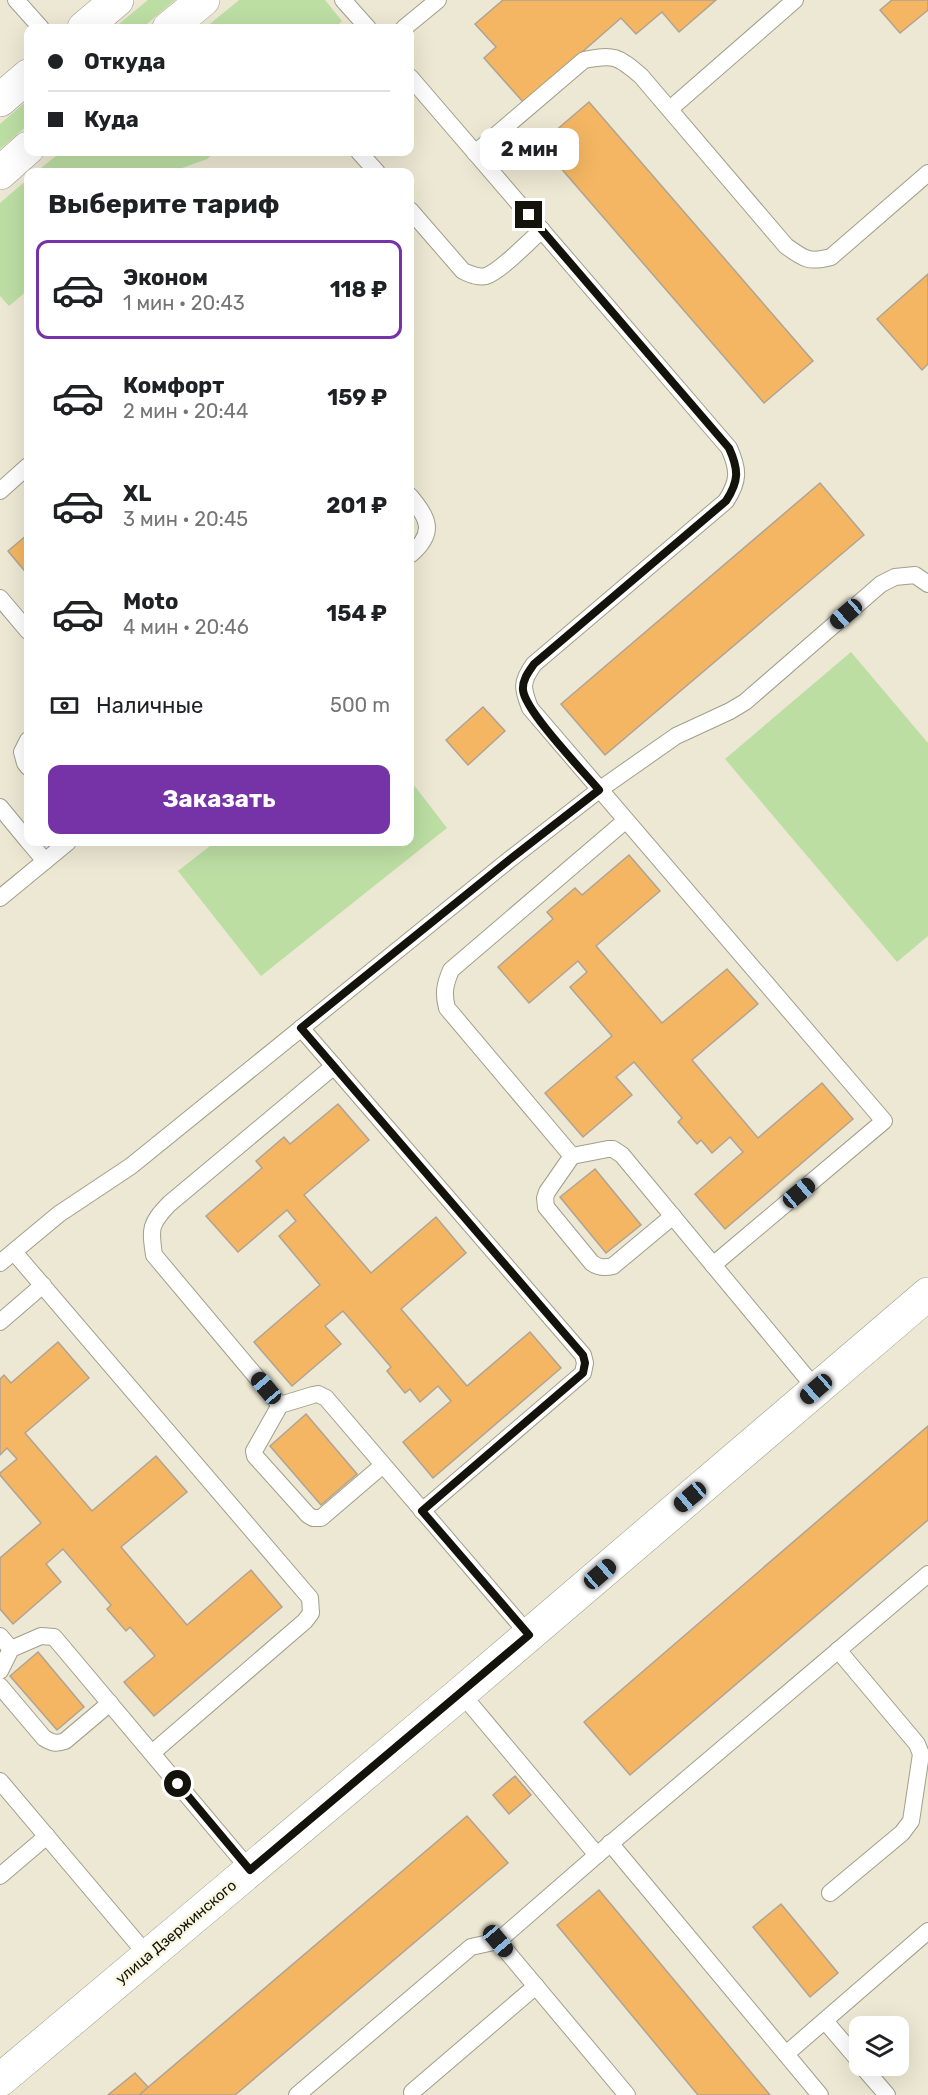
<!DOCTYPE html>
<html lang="ru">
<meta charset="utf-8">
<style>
body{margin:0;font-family:Rubik,sans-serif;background:#f6f6f6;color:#202124;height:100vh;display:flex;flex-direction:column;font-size:22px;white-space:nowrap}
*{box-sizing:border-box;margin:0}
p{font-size:20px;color:#757577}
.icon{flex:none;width:33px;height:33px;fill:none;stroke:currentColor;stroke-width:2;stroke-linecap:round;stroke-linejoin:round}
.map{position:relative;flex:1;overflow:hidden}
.drawer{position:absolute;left:24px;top:168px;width:390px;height:678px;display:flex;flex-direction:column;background:#fff;border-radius:12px;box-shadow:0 6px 24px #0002}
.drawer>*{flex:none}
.top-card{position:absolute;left:24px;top:24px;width:390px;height:132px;border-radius:12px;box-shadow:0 6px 24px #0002;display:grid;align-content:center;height:132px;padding:0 24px;background:#fff}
.tools{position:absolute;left:849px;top:2016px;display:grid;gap:12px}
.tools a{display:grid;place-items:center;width:60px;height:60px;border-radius:12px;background:#fff;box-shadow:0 6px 24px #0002;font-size:30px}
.end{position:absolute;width:27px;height:27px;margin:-14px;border:8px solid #13120b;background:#fff;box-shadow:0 0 0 3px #fff}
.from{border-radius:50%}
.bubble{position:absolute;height:42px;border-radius:12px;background:#fff;box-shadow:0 6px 24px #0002;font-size:20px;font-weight:700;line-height:42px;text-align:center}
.car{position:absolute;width:18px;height:36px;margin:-18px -9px;border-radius:8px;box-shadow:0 0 4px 2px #0007;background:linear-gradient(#222 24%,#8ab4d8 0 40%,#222 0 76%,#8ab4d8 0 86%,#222 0)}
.top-card b{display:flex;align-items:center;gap:21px;height:57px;font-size:22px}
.top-card b+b{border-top:2px solid #e0e0e0}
.top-card i{width:15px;height:15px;background:#202124}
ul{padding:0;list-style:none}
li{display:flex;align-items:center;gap:18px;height:99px;margin:0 12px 9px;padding:0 12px;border:3px solid transparent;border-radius:12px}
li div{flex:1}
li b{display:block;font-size:22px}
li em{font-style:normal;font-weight:700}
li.selected{border-color:#7533a7}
li>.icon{width:54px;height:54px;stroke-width:1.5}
h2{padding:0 24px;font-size:27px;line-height:72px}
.pay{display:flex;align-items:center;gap:15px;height:66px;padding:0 24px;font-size:22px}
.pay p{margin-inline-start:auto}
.primary-button{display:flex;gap:12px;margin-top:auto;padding:12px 24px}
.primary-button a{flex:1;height:69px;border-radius:12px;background:#7533a7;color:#fff;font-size:24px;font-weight:700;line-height:69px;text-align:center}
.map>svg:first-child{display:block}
.green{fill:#bcdea3}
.building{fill:#f4b662;stroke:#b1a392;stroke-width:1.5}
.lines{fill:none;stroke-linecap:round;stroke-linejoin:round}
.service-casing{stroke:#a19e8a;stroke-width:18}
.tertiary-casing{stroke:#a19e8a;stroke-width:34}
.secondary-casing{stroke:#a19e8a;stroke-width:34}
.service{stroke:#fff;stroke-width:16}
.tertiary{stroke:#fff;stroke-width:33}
.secondary{stroke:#fff;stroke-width:33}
.route{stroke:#13120b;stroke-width:8}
.labels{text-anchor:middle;stroke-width:5;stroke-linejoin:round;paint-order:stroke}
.street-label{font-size:15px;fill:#13120b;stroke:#f9f6e0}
</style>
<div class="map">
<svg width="928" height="2095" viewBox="0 0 928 2095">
<rect width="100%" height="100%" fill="#ece8d3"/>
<g class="green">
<path d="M148,0H175L142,28H114Z"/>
<path d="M239,0H325L342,21L334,28H205Z"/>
<path d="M28,100V125L0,149V124Z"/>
<path d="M61,152H215L207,159L171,172H36Z"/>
<path d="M28,179V290L9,306L0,296V203Z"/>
<path d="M851,652L928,743V936L897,962L725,759Z"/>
<path d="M410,780L447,828L261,976L178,871L215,842H410Z"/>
</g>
<g class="building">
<path d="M503,0H716L679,32L662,12L636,34L621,18L524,103L484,58L496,47L475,24Z"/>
<path d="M892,0H928V10L900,33L880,10Z"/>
<path d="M589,102L813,361L764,403L540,144Z"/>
<path d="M928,274V364L922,370L877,319Z"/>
<path d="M820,483L864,535L605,755L561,704Z"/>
<path d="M28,534V575L8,551Z"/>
<path d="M483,707L505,731L468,765L446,740Z"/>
<path d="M629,855L660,891L596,946L662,1023L727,969L758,1004L692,1060L758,1138L822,1083L853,1119L725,1229L695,1194L743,1152L730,1137L712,1153L701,1140L697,1144L678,1122L682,1118L634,1062L616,1077L632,1095L583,1137L545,1093L612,1036L570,987L587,972L578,961L529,1003L498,967L553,919L547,912L575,888L582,895Z"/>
<path d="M338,1104L369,1140L304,1195L371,1273L436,1217L466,1253L401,1309L467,1386L530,1332L561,1368L433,1478L403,1442L451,1401L438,1386L420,1402L410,1389L405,1393L387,1371L391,1367L343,1311L325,1326L341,1344L292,1386L254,1342L320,1285L279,1236L296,1221L287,1210L238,1252L206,1216L262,1168L256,1161L284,1137L290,1144Z"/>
<path d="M595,1169L641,1225L606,1253L560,1197Z"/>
<path d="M58,1342L89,1378L25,1433L92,1511L156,1456L187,1492L121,1547L187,1625L251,1570L282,1607L154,1716L124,1682L155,1656L130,1627L126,1631L107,1609L111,1605L63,1549L46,1564L61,1582L13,1624L0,1609V1558L41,1523L0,1475V1473L17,1459L7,1448L0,1455V1379L4,1375L11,1383Z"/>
<path d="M306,1414L357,1474L321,1505L270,1446Z"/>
<path d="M928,1426V1520L630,1775L584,1722Z"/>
<path d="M38,1652L84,1707L57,1730L10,1676Z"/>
<path d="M515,1776L531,1795L509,1814L493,1795Z"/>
<path d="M467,1816L508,1863L235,2095H139Z"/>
<path d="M599,1890L770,2095H698L557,1925Z"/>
<path d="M781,1904L838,1973L810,1997L753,1927Z"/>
<path d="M135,2073L148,2087L139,2095H108Z"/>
</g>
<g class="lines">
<g class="service-casing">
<g id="service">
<path d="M16,0L41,28"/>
<path d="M343,0L368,28"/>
<path d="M404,28L438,0"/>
<path d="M410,77L729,448C739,470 739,481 726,501L534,664C521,682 522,688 530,708L884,1121L713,1265"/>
<path d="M670,109L795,0"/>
<path d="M359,152L377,172"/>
<path d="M475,153L584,60C614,54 618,56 641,76L786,246C804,259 809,263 831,257L928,173"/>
<path d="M410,210L463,271C470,274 478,278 486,276C501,271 528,242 542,230"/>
<path d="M0,491L28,466"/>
<path d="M410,496C429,519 436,533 410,555"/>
<path d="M0,598L28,631"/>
<path d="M28,740L22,752L25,763L28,767"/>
<path d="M0,807L28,841"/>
<path d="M625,821L451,970C445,984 443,993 447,1008L572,1156L608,1149H613L622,1155L816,1389"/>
<path d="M45,861L68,842"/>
<path d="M0,898L45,861L29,842"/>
<path d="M301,1028L583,1355L585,1363L583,1373L422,1511"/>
<path d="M572,1156L547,1192L545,1198L546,1207L592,1263C599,1268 605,1268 613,1266L673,1216"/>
<path d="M14,1252L310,1598L311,1613L305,1621L152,1753"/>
<path d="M0,1263L59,1214L131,1166L509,860L599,790L676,736L730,711L745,702L881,584L895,577L915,575L928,584"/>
<path d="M0,1322L43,1285"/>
<path d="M280,1405L154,1255C150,1228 150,1224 169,1204L334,1066"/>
<path d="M383,1465L321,1518H313L308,1515L255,1456L254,1451L280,1405L313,1395L318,1394L326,1398L529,1635"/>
<path d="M0,1636L11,1649"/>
<path d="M0,1671L11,1649L41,1636L54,1637L250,1870"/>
<path d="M0,1686L44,1738C52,1743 56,1744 65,1741L110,1703"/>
<path d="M461,1693L597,1855L928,1574"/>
<path d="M0,1781L148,1956"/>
<path d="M610,1843L820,2095"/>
<path d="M0,1876L47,1836"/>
<path d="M830,1893L902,1833L911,1821L921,1754L917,1744L838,1650"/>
<path d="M498,1941L627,2095"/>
<path d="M825,2021L860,2062"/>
<path d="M786,2054L928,1931"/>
<path d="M862,2066L887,2095"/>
<path d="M412,2092L536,1986"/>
<path d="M297,2095L471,1947L498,1941L597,1855"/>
</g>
</g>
<g class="tertiary-casing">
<path id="tertiary" d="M0,2080L461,1693L928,1294"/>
</g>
<g class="secondary-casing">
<g id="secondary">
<path d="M84,28L117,0"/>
<path d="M169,28L203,0"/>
<path d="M0,100L28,76"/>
<path d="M0,173L28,148"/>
</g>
</g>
<use href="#service" class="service"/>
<use href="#tertiary" class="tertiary"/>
<use href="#secondary" class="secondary"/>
</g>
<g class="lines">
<path class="route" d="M178,1784L250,1870L529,1635L422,1511L583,1373L585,1363L583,1355L301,1028L509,860L599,790C583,771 525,711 523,690C522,680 529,671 534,664L726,501C739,481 739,470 729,448L529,215"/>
</g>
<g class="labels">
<g class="street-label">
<text transform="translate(176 1932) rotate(-40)" y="5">улица Дзержинского</text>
</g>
</g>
</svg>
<div class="tools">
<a><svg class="icon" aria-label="layers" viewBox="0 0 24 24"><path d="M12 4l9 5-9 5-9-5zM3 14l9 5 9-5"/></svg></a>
</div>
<i class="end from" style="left:178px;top:1784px"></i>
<i class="end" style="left:529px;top:215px"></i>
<div class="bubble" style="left:480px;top:128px;width:99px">2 мин</div>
<i class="car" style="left:846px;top:614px;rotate:229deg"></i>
<i class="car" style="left:799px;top:1193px;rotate:50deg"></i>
<i class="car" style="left:266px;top:1388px;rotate:320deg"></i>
<i class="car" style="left:816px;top:1389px;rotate:229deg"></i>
<i class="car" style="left:690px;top:1497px;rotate:230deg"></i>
<i class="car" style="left:600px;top:1574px;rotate:49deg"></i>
<i class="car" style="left:498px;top:1941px;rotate:140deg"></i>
<div class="top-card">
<b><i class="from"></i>Откуда</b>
<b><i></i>Куда</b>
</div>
<section class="drawer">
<h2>Выберите тариф</h2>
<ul>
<li class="selected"><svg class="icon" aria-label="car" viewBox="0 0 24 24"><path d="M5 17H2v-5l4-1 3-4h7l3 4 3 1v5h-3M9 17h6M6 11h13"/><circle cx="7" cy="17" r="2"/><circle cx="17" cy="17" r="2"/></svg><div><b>Эконом</b><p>1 мин · 20:43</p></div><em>118 ₽</em></li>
<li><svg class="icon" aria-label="car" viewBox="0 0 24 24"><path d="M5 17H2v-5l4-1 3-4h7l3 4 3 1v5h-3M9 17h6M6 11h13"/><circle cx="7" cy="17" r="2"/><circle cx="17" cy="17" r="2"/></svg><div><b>Комфорт</b><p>2 мин · 20:44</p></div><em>159 ₽</em></li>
<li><svg class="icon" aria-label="car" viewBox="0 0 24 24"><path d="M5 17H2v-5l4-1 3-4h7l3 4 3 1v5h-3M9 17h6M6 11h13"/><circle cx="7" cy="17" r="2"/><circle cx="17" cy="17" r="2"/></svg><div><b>XL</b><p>3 мин · 20:45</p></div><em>201 ₽</em></li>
<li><svg class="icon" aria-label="car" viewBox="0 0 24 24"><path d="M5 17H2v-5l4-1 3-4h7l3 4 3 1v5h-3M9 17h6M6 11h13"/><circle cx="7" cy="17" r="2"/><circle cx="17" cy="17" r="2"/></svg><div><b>Moto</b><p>4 мин · 20:46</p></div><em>154 ₽</em></li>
</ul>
<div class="pay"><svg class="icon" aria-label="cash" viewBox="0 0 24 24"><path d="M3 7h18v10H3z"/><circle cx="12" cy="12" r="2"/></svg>Наличные<p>500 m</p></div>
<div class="primary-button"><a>Заказать</a></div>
</section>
</div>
